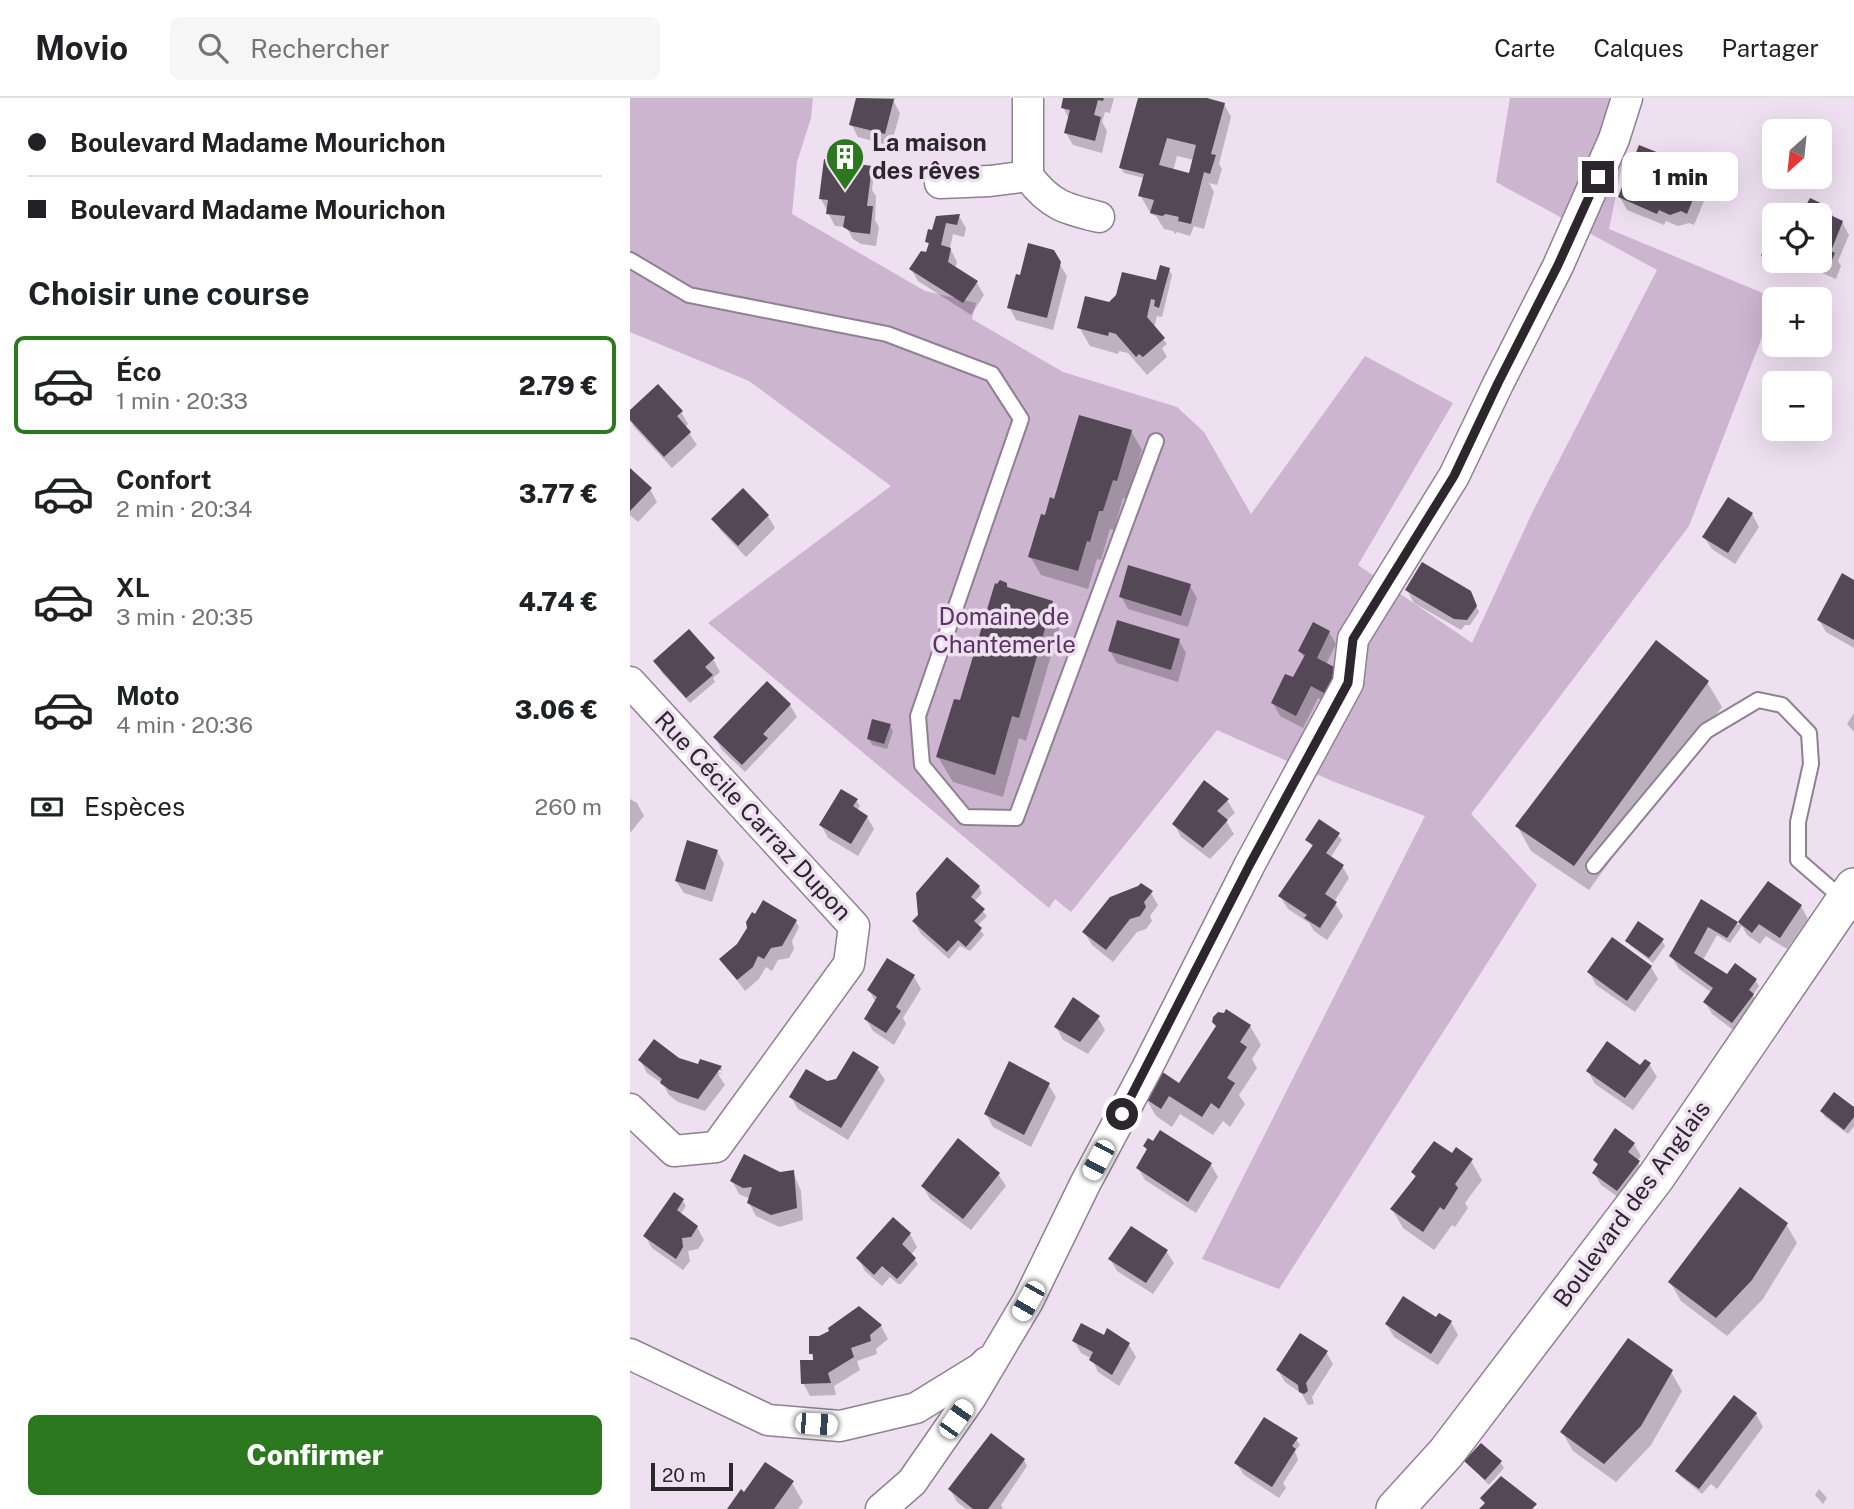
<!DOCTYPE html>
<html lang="fr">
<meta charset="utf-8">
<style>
body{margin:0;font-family:"Public Sans",sans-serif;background:#f6f6f6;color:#202124;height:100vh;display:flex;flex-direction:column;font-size:26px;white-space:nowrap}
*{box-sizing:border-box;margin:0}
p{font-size:23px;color:#757577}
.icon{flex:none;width:38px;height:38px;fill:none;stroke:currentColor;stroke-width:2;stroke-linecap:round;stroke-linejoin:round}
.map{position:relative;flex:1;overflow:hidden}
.panel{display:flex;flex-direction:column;background:#fff;width:630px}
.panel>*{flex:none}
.hud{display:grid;align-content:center;height:154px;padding:0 28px;background:#fff}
.needle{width:46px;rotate:207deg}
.tools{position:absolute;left:1132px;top:21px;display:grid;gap:14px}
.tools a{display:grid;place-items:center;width:70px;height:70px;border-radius:10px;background:#fff;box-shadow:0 7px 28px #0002;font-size:35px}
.scale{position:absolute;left:21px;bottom:18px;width:82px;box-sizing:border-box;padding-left:7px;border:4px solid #2c262d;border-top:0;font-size:19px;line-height:24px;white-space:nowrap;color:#2c262d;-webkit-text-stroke:5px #eedff1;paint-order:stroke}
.end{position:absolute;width:32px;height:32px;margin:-16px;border:9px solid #2c262d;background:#fff;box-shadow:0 0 0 4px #fff}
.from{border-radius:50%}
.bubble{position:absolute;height:49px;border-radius:10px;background:#fff;box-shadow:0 7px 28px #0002;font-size:23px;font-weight:800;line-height:49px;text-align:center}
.car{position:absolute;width:21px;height:42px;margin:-21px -10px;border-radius:9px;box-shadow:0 0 5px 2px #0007;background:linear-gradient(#fff 24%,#345 0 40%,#fff 0 76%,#345 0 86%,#fff 0)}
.hud b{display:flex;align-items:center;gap:24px;height:66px;font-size:26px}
.hud b+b{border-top:2px solid #e0e0e0}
.hud i{width:18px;height:18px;background:#202124}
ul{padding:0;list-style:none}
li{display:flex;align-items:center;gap:21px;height:98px;margin:0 14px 10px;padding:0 14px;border:4px solid transparent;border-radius:10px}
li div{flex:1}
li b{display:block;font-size:26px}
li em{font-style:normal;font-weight:800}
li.selected{border-color:#2c781f}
li>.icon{width:63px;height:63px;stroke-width:1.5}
h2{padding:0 28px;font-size:32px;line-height:84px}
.pay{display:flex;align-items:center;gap:18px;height:77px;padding:0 28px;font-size:26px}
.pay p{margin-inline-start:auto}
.primary-button{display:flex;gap:14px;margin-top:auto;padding:14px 28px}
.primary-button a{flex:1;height:80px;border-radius:10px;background:#2c781f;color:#fff;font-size:28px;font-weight:800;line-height:80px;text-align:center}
header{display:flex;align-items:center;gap:42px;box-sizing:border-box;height:98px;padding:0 35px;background:#fff;border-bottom:2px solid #e0e0e0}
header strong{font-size:33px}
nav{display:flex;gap:38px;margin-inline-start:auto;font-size:24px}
.search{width:490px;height:63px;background:#f6f6f6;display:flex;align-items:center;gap:18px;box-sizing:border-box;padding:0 24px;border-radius:10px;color:#757577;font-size:26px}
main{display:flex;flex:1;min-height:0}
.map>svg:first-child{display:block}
.green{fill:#cbb5cf}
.shadow{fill:#0003;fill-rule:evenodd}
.building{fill:#544756;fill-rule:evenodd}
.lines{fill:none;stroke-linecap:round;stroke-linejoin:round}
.service-casing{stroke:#8f8192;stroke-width:18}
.minor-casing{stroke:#8f8192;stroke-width:33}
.tertiary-casing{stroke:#8f8192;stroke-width:40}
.service{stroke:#fff;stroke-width:14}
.minor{stroke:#fff;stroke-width:30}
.tertiary{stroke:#fff;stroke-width:37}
.route{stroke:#2c262d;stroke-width:9}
.labels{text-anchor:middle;stroke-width:7;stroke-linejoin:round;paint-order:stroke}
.poi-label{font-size:24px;font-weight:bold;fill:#2c262d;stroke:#eedff1;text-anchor:start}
.park-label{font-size:24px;fill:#5a3462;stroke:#eedff1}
.street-label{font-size:24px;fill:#2c262d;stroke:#eedff1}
</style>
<header>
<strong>Movio</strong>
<div class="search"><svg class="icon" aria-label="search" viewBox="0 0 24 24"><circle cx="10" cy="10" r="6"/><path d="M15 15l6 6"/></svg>Rechercher</div>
<nav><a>Carte</a><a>Calques</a><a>Partager</a></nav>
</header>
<main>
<section class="panel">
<div class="hud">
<b><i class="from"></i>Boulevard Madame Mourichon</b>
<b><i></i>Boulevard Madame Mourichon</b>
</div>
<h2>Choisir une course</h2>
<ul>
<li class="selected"><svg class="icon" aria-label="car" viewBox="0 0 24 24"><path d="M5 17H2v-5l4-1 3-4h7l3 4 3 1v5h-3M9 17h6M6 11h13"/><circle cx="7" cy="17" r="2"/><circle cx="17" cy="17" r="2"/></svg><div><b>Éco</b><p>1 min · 20:33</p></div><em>2.79 €</em></li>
<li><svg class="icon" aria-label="car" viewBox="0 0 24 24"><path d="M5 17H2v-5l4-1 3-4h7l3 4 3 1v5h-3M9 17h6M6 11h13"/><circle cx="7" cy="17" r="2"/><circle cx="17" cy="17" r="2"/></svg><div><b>Confort</b><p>2 min · 20:34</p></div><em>3.77 €</em></li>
<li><svg class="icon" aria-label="car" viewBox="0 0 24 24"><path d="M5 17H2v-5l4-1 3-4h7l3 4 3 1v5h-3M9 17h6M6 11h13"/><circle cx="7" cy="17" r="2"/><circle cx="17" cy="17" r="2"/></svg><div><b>XL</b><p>3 min · 20:35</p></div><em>4.74 €</em></li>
<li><svg class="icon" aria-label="car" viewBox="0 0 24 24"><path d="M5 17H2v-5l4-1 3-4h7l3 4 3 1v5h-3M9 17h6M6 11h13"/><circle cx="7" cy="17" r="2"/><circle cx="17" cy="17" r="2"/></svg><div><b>Moto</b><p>4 min · 20:36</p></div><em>3.06 €</em></li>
</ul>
<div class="pay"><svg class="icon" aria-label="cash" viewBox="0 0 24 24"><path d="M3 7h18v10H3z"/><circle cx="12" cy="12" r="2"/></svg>Espèces<p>260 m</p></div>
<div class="primary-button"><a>Confirmer</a></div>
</section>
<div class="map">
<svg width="1224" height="1411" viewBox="0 0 1224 1411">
<rect width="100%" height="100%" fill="#eedff1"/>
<path class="green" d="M0,0H183L181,20L167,64L162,116L295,193L346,205L342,221L433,274L547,309L574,334L621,416L735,258L823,305L728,467L842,545L904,411L1027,172L866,84L880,0H1006L979,131L1147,201H1144V208L1059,428L841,716L907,787L649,1191L572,1161L795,718L702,683L587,632L441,814L425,801L419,810L78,525L261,388L119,283L0,234Z"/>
<g class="shadow">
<path d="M228,0H265L264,4L270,15L261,48L228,39L221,26Z"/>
<path d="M435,0H484L480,15L475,14L472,24L477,33L472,55L443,47L436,35L439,21L433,9Z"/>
<path d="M509,0H570L594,6L601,19L589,66L592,71L587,87L579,85L584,94L574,131L564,128L560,138L547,134L545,136L543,133L534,131L526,118L521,116L510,97L514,80L494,75L491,70ZM547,58L564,62L560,77L543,73Z"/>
<path d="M241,69L244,75L242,92L246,98L245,122L249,129L246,148L231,146L223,141L216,129L205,128L191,101Z"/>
<path d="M1068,73L1075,85L1070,97L1074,103L1064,127L1059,125L1048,128L1036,123L1034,127L997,112L990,99Z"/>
<path d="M1199,111L1205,121L1212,124L1219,137L1208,163L1211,168L1206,181L1174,167L1171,163H1190V117H1177L1175,114Z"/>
<path d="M329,118L336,130L334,139L323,136L320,150L327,164L325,171L347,185L354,197L341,217L288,183L281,171L298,156L300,148L297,144L304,134L307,120Z"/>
<path d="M1143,134L1144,163H1164L1157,173L1136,163L1133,157Z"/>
<path d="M422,154L437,178L423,232L386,222L379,209L391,180Z"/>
<path d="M539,171L542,177L536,203L532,219L527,218L524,230L537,246L532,250L537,259L517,277L498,255L489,253L488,256L460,248L449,229L479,206L525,184Z"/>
<path d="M0,314H51L58,326L55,329L67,347L42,370L4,329L0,322Z"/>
<path d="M501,333L512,352L497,401L493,400L484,432L480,431L471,462L467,461L458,491L411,477L400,458L425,403Z"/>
<path d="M0,372L20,391L27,404L8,424L0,417Z"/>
<path d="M1122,416L1129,429L1105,466L1082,451L1074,439Z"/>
<path d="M138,418L145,430L116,459L91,433L83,421Z"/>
<path d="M1224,484V550L1196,534L1189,522Z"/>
<path d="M376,486L379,492L422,504L425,510L423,515L430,527L396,643L389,640L373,699L323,684L308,659Z"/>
<path d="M560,488L567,500L558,529L498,511L491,498Z"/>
<path d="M777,492L840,495L849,514L840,527H835L831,532L784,505Z"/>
<path d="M699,534L706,546L696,567L707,572L703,607L688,600L673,630L650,618L643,605L664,582L675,561L670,553Z"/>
<path d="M549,543L556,555L548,584L487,565L480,553Z"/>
<path d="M83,561L90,574L83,580L85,584L60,605L32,575L25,563Z"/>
<path d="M1077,584L1092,609L959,792L901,753L887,728Z"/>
<path d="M160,607L167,619L115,674L92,652L85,639Z"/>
<path d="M1224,615V634L1217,626Z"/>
<path d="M259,627L263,633L257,651L242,647L239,641Z"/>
<path d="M0,701L7,705L14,718L0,735Z"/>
<path d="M226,702L230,708L227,713L237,719L244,731L228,758L198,740L191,727Z"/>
<path d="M597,702L605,715L596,723L604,736L580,761L551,739L544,726Z"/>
<path d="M708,737L712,742L700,760L712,768L719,780L704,804L713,818L697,842L684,833L679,825L658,811L650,798L683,749L677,742Z"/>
<path d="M87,753L94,766L82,804L54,795L46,783Z"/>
<path d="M317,761L349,789L352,795L344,804L357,818L347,828L354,837L340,853L330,848L319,861L291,836L284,824L290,817Z"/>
<path d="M1138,785L1171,808L1178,821L1157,851L1136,838L1130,846L1117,837L1112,828L1100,845L1087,837L1073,862L1097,878L1126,883L1129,888L1123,897L1130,910L1110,937L1082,916L1075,904L1082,895L1049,871L1041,858L1089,813L1108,827Z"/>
<path d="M521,795L528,807L520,818L522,823L516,831L507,834L483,864L462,847L454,834Z"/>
<path d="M166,824L169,829L162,843L164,851L159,860L148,862L142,873L136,869L129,881L115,893L92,862Z"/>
<path d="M997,843H1032L1035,848L1023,865L1001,848Z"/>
<path d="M1021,869L1028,881L1005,914L966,887L959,874Z"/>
<path d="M284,879L291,891L273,920L276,926L264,947L243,933L236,921L246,905L239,892Z"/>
<path d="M468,920L475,932L458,956L433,942L426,929Z"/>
<path d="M620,928L631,947L622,961L627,970L609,997L615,1006L600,1029L593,1023L583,1037L550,1016L542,1029L526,1018L515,999L550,987Z"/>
<path d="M10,962H48L72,970L71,964L91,970L93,973L75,967L74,970L93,976H88L95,987L75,1013L48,1004L39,997L33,986L17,975Z"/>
<path d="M1019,966L1027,979L1003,1012L965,986L958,973L1011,970Z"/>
<path d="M247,970L255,982L218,1042L168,1011L161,999Z"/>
<path d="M418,986L426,999L401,1049L363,1029L356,1016Z"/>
<path d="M1224,1012V1028L1218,1036L1195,1019L1192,1013Z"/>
<path d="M530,1034L581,1067L588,1079L566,1115L515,1082L508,1070L518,1054L515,1048L523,1045Z"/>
<path d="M1004,1046L1011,1058L1007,1063L1016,1076L995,1104L971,1087L964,1075L969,1069L965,1062Z"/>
<path d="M822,1057L841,1063L852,1082L835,1105L838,1110L825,1129L822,1127L804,1152L773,1130L762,1111L786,1081L783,1075Z"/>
<path d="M163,1074L171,1093L173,1122L149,1129L126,1118L119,1105L120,1101L109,1096L102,1083Z"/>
<path d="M368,1076L376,1088L341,1132L300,1101L293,1088Z"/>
<path d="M53,1103L56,1108L50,1117L67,1129L74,1142L68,1151L58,1153L60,1163L53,1172L22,1150L15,1138Z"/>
<path d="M263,1122L280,1136L287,1149L281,1157L288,1166L271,1186H268L260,1179L252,1188L235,1173L228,1160Z"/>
<path d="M1156,1126L1167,1145L1133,1201L1097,1238L1051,1203L1040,1184Z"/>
<path d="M536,1153L544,1165L523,1196L487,1173L480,1161Z"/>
<path d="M229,1210L251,1228L258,1241L246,1251L247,1256L227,1263L230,1272L204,1288L206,1297L180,1298L173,1285L185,1264L181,1255L190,1240L202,1234Z"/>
<path d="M806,1221L821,1224L828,1237L808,1267L764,1239L757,1227Z"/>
<path d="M475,1239L499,1247L506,1259L489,1288L468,1274L462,1261L451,1255L444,1243Z"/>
<path d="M696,1254L703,1266L682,1299L684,1306L678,1307L672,1296L655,1284L648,1272Z"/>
<path d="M1041,1274L1052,1293L1021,1347L986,1384L943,1353L932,1334Z"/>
<path d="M1126,1316L1133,1329L1087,1391L1081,1386L1072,1396L1050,1378L1047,1373Z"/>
<path d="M666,1341L670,1347L665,1353L668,1362L653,1385L656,1390L649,1400L614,1377L606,1365Z"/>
<path d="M394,1362L397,1368L371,1407L373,1411H336L327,1404L320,1391Z"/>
<path d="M836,1364L871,1365L874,1370L859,1387Z"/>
<path d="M162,1385L173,1404L168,1411H99L115,1396Z"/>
<path d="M1189,1391L1197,1400L1193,1406L1185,1397Z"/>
</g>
<g class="building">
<path d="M226,0L264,1L255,36L219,27Z"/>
<path d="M433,0H474L473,3L468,2L464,17L471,19L465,43L434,35L440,12L431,10Z"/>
<path d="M508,0H577L595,5L581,56L586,57L580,76L574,74L561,126L548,123L549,119L536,116L532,118L520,115L524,102L508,98L514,76L489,70ZM537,40L566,47L559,75L529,67Z"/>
<path d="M1009,47L1069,71L1063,87L1068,89L1057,116L1051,113L1040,117L1029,112L1027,116L988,99Z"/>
<path d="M194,61L242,68L237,108H243L240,136L222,134L213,129L215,118L196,116L198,102L189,101Z"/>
<path d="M1180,100L1201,110L1198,116L1213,123L1201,153L1205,155L1199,169L1184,163H1190V117H1175L1173,113Z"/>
<path d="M330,116L327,127L316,125L311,147L321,150L318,164L348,183L333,205L279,171L291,153L296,154L299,145L295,144L298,131L302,132L306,118Z"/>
<path d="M1142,132L1144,133V163H1156L1154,168L1131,158Z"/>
<path d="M398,145L424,152L431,164L417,220L377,210L386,176L390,177Z"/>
<path d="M530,167L540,170L529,210L524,208L525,202L521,201L517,219L535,240L513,259L509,256L506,259L486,236L479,234L478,238L447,230L455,198L479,204L486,197L492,174L526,182Z"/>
<path d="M28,286L53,313L47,318L61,334L34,359L0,322V312Z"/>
<path d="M449,317L502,332L487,383L483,382L473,413H469L460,444L457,443L448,473L398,459L411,416L415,417L420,399L424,401Z"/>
<path d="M0,370L22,390L0,413Z"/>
<path d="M113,390L139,417L108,448L81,421Z"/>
<path d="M1098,399L1123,415L1098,455L1072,439Z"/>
<path d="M792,464L841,493L847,508L837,522L824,521L775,492Z"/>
<path d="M498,467L561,486L551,518L489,499Z"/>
<path d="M1212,475L1224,482V542L1187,522Z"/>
<path d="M370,482L377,485V489L423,503L389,620L382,618L365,677L306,659L324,601L330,602L365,485L367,486Z"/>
<path d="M487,522L550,541L541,572L478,553Z"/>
<path d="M683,524L700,533L687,560L708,571L696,596L681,588L666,618L641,605L655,576L663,579L675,557L668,553Z"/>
<path d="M59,531L85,560L75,569L83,577L56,600L23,563Z"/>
<path d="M1026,542L1079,583L944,768L885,728Z"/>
<path d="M137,583L161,606L133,636L138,640L112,667L83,639Z"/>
<path d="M242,621L261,626L254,646L237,641Z"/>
<path d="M574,682L599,701L587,713L598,722L573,750L542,726Z"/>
<path d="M211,691L228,701L223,708L238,718L221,746L189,727Z"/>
<path d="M689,721L710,735L696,755L714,767L695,796L707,804L690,830L674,820L677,817L648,798L683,747L675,742Z"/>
<path d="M57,742L88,752L75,792L45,783Z"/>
<path d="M317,759L350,788L341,799L355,811L344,823L352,830L336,849L328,842L317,854L282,823L288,817L286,795Z"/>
<path d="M1138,783L1172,807L1150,840L1129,826L1122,835L1108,824Z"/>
<path d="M511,785L523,793L514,804L516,809L510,818L500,821L476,852L452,834L480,799L508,788Z"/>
<path d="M1071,801L1108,824L1097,840L1078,829L1064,855L1097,876L1105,865L1127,881L1119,892L1124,896L1102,925L1073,904L1083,890L1039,858Z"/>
<path d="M133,802L167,822L152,848L141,850L134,861L128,858L123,869L107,882L89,861L107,846L117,830L116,824L122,814L125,816Z"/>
<path d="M1008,823L1034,841L1019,860L995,843Z"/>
<path d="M982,839L1022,868L997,903L957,874Z"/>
<path d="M257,860L285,877L266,909L271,913L256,935L234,921L247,899L237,892Z"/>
<path d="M443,899L470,918L450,944L424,929Z"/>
<path d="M596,911L621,927L610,944L617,949L597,980L605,985L589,1011L581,1005L572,1019L539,998L531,1011L513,999L528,971L549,985L586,928L582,924L583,919L588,914L594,915Z"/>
<path d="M24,941L49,960L68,966L70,961L92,968L68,1001L40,992L30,985L32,981L8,962Z"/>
<path d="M977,943L1010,967L1015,961L1021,965L995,1000L956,973Z"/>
<path d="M223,953L249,969L211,1030L159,999L176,971L197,983L206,981Z"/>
<path d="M379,963L420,985L394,1037L354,1016Z"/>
<path d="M1204,994L1224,1009V1019L1214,1032L1190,1013Z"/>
<path d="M985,1030L1005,1045L998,1054L1010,1063L987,1093L962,1075L968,1066L963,1062Z"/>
<path d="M530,1032L582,1065L558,1104L506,1070L517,1051L513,1048L518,1040L523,1043Z"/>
<path d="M328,1040L370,1075L333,1121L291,1088Z"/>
<path d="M804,1043L822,1055L826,1049L843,1061L825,1086L828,1090L814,1112L810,1109L793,1134L760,1111L786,1078L781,1074Z"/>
<path d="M114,1056L150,1074L164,1072L167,1110L141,1117L117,1105L122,1089L113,1090L100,1083Z"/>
<path d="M1110,1089L1158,1125L1122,1182L1086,1220L1038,1184Z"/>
<path d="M44,1094L54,1101L47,1112L68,1128L61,1139L52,1140L53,1149L46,1161L13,1138Z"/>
<path d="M263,1119L281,1135L272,1146L286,1160L267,1181L252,1168L244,1177L226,1160Z"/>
<path d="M501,1128L538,1152L516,1185L478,1161Z"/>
<path d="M773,1198L806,1219L809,1215L822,1223L801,1256L755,1226Z"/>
<path d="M229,1208L252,1227L240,1237L241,1243L221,1250L224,1259L198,1275L201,1285L171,1286L170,1262H183V1256H179V1238H189L199,1233L198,1230Z"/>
<path d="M451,1225L474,1237L477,1230L500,1245L482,1277L459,1262L463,1254L442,1243Z"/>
<path d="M670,1235L698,1253L676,1285L678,1293L674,1296L669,1294L668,1287L646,1272Z"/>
<path d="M998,1240L1043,1272L1011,1328L974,1366L930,1334Z"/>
<path d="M1104,1297L1127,1315L1069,1391L1045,1373Z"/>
<path d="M634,1319L668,1340L662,1348L666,1351L642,1389L604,1365Z"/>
<path d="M361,1335L395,1361L358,1411H343L318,1391Z"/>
<path d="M851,1345L872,1363L855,1382L834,1363Z"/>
<path d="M135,1364L164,1383L144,1411H97L111,1391L114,1394Z"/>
<path d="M871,1378L907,1406L902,1411H849L855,1405L850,1400Z"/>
</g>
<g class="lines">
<g class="service-casing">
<g id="service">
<path d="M0,162L59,197L257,236L362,276L391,321L288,618L292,667L335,719L386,720L526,343"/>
<path d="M964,768L1076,633L1128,602L1152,607L1179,635L1181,666L1168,724V762L1214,802"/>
</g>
</g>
<g class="minor-casing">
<g id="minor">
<path d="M398,78C420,107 435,111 469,119"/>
<path d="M310,85L360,83L398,78V0"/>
<path d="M0,584L224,828L219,866L86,1049L44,1053L0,1011"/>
<path d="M0,1256L138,1322L210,1328L286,1310L351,1270L357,1264"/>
<path d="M251,1411L282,1384L341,1299L398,1203L455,1086L517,970L620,766L718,585L723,541L824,378L868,286L928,168L984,41L997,0"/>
</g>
</g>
<g class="tertiary-casing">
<path id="tertiary" d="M765,1411L816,1355L1026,1079L1224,789"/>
</g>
<use href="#service" class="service"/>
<use href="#minor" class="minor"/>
<use href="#tertiary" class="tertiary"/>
</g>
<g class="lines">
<path class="route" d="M492,1016L620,766L718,585L723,541L824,378L868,285L928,167L968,79"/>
</g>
<defs>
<g id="building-pin" transform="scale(2.0125)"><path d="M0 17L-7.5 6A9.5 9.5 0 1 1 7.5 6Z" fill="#2c781f" stroke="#eedff1"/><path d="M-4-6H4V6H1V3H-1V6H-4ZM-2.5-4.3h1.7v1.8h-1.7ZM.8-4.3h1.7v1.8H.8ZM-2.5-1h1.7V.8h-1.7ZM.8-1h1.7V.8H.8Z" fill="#fff"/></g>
</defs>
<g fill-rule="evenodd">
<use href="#building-pin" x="215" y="59"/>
</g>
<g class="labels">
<g class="poi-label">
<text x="242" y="53">La maison<tspan x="242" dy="28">des rêves</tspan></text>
</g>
<g class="park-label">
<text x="374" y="527">Domaine de<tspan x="374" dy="28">Chantemerle</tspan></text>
</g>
<g class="street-label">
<text transform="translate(123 718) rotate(47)" y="8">Rue Cécile Carraz Dupon</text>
<text transform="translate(1002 1106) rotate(-54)" y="8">Boulevard des Anglais</text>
</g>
</g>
</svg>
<div class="tools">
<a><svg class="needle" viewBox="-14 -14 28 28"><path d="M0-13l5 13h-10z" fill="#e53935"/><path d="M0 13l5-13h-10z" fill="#757577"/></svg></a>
<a><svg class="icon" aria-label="locate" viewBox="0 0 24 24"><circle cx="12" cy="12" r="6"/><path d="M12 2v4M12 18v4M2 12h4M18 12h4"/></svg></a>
<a>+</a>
<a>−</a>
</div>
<div class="scale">20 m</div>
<i class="end from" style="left:492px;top:1016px"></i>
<i class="end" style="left:968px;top:79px"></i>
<div class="bubble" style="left:992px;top:54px;width:116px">1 min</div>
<i class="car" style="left:468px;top:1062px;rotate:208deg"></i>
<i class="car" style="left:398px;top:1203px;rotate:210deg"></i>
<i class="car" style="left:326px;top:1321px;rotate:35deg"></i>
<i class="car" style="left:186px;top:1326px;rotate:94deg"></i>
</div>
</main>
